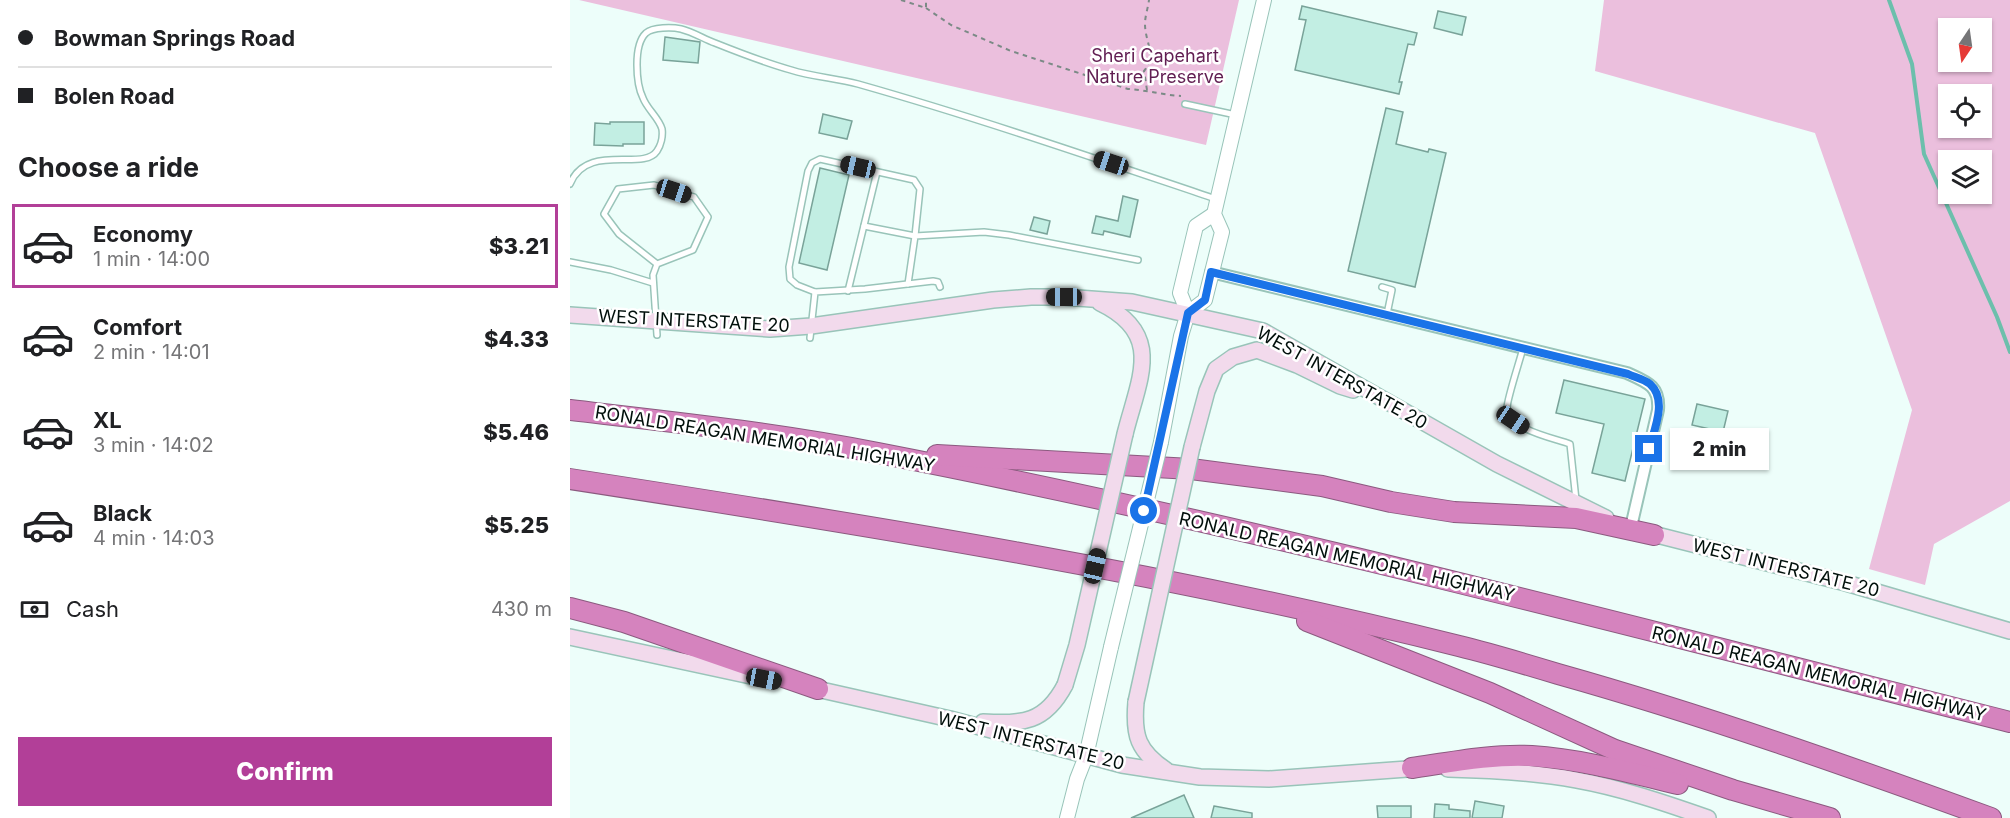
<!DOCTYPE html>
<meta charset="utf-8">
<style>
body{margin:0;font-family:Inter,sans-serif;background:#f2f2f2;color:#202124;height:100vh;display:flex;flex-direction:column;font-size:22px;white-space:nowrap}
*{box-sizing:border-box;margin:0}
p{font-size:20px;color:#757577}
.icon{flex:none;width:33px;height:33px;fill:none;stroke:currentColor;stroke-width:2;stroke-linecap:round;stroke-linejoin:round}
.map{position:relative;flex:1;overflow:hidden}
.panel{display:flex;flex-direction:column;background:#fff;width:570px}
.panel>*{flex:none}
.hud{display:grid;align-content:center;height:132px;padding:0 18px;background:#fff}
.needle{width:39px;rotate:193deg}
.tools{position:absolute;left:1368px;top:18px;display:grid;gap:12px}
.tools a{display:grid;place-items:center;width:54px;height:54px;border-radius:0px;background:#fff;box-shadow:0 2px 4px #0004;font-size:30px}
.end{position:absolute;width:27px;height:27px;margin:-14px;border:8px solid #1a73e8;background:#fff;box-shadow:0 0 0 3px #fff}
.from{border-radius:50%}
.bubble{position:absolute;height:42px;border-radius:0px;background:#fff;box-shadow:0 2px 4px #0004;font-size:20px;font-weight:800;line-height:42px;text-align:center}
.car{position:absolute;width:18px;height:36px;margin:-18px -9px;border-radius:8px;box-shadow:0 0 4px 2px #0007;background:linear-gradient(#222 24%,#8ab4d8 0 40%,#222 0 76%,#8ab4d8 0 86%,#222 0)}
.hud b{display:flex;align-items:center;gap:21px;height:57px;font-size:22px}
.hud b+b{border-top:2px solid #e0e0e0}
.hud i{width:15px;height:15px;background:#202124}
ul{padding:0;list-style:none}
li{display:flex;align-items:center;gap:18px;height:84px;margin:0 12px 9px;padding:0 6px;border:3px solid transparent;border-radius:0px}
li div{flex:1}
li b{display:block;font-size:22px}
li em{font-style:normal;font-weight:800}
li.on{border-color:#b23f98}
li>.icon{width:54px;height:54px;stroke-width:1.5}
h2{padding:0 18px;font-size:27px;line-height:72px}
.pay{display:flex;align-items:center;gap:15px;height:66px;padding:0 18px;font-size:22px}
.pay p{margin-inline-start:auto}
.primary-button{display:flex;gap:12px;margin-top:auto;padding:12px 18px}
.primary-button a{flex:1;height:69px;border-radius:0px;background:#b23f98;color:#fff;font-size:24px;font-weight:800;line-height:69px;text-align:center}
main{display:flex;flex:1;min-height:0}
.map>svg:first-child{display:block}
.green{fill:#ebbfdd;fill-rule:evenodd}
.lines{fill:none;stroke-linecap:round;stroke-linejoin:round}
.stream{stroke:#6cbfac;stroke-width:4}
.building{fill:#c2eee3;stroke:#79a399;stroke-width:1.5}
.service-casing{stroke:#99c4b9;stroke-width:8}
.minor-casing{stroke:#99c4b9;stroke-width:14}
.tertiary-casing{stroke:#99c4b9;stroke-width:16}
.secondary-casing{stroke:#99c4b9;stroke-width:18}
.motorway-casing{stroke:#8b5a7f;stroke-width:22}
.path{stroke:#7b8a86;stroke-width:2;stroke-dasharray:4.5 4.5;stroke-linecap:butt}
.service{stroke:#fff;stroke-width:5}
.minor{stroke:#fff;stroke-width:10}
.tertiary{stroke:#fff;stroke-width:14}
.secondary{stroke:#f2daec;stroke-width:15}
.motorway{stroke:#d583be;stroke-width:20}
.tertiary-bridge-casing{stroke:#99c4b9;stroke-width:16;stroke-linecap:butt}
.secondary-bridge-casing{stroke:#99c4b9;stroke-width:18;stroke-linecap:butt}
.tertiary-bridge{stroke:#fff;stroke-width:14}
.secondary-bridge{stroke:#f2daec;stroke-width:15}
.route{stroke:#1a73e8;stroke-width:8}
.labels{text-anchor:middle;stroke-width:5;stroke-linejoin:round;paint-order:stroke}
.park-label{font-size:18px;fill:#611e52;stroke:#fff}
.street-label{font-size:18px;fill:#010f0b;stroke:#fff}
</style>
<main>
<section class="panel">
<div class="hud">
<b><i class="from"></i>Bowman Springs Road</b>
<b><i></i>Bolen Road</b>
</div>
<h2>Choose a ride</h2>
<ul>
<li class="on"><svg class="icon" aria-label="car" viewBox="0 0 24 24"><path d="M5 17H2v-5l4-1 3-4h7l3 4 3 1v5h-3M9 17h6M6 11h13"/><circle cx="7" cy="17" r="2"/><circle cx="17" cy="17" r="2"/></svg><div><b>Economy</b><p>1 min · 14:00</p></div><em>$3.21</em></li>
<li><svg class="icon" aria-label="car" viewBox="0 0 24 24"><path d="M5 17H2v-5l4-1 3-4h7l3 4 3 1v5h-3M9 17h6M6 11h13"/><circle cx="7" cy="17" r="2"/><circle cx="17" cy="17" r="2"/></svg><div><b>Comfort</b><p>2 min · 14:01</p></div><em>$4.33</em></li>
<li><svg class="icon" aria-label="car" viewBox="0 0 24 24"><path d="M5 17H2v-5l4-1 3-4h7l3 4 3 1v5h-3M9 17h6M6 11h13"/><circle cx="7" cy="17" r="2"/><circle cx="17" cy="17" r="2"/></svg><div><b>XL</b><p>3 min · 14:02</p></div><em>$5.46</em></li>
<li><svg class="icon" aria-label="car" viewBox="0 0 24 24"><path d="M5 17H2v-5l4-1 3-4h7l3 4 3 1v5h-3M9 17h6M6 11h13"/><circle cx="7" cy="17" r="2"/><circle cx="17" cy="17" r="2"/></svg><div><b>Black</b><p>4 min · 14:03</p></div><em>$5.25</em></li>
</ul>
<div class="pay"><svg class="icon" aria-label="cash" viewBox="0 0 24 24"><path d="M3 7h18v10H3z"/><circle cx="12" cy="12" r="2"/></svg>Cash<p>430 m</p></div>
<div class="primary-button"><a>Confirm</a></div>
</section>
<div class="map">
<svg width="1440" height="818" viewBox="0 0 1440 818">
<rect width="100%" height="100%" fill="#edfefa"/>
<g class="green">
<path d="M9,0H669L636,145Z"/>
<path d="M1034,0H1440V501L1364,544L1355,585L1299,569L1342,410L1245,133L1025,71ZM1378,28H1412V62H1378ZM1378,94H1412V128H1378ZM1378,160H1412V194H1378Z"/>
</g>
<g class="lines">
<path class="stream" d="M1319,0L1342,64L1354,154L1427,317L1440,352"/>
</g>
<g class="building">
<path d="M732,6L847,33L844,45L838,44L829,82H832L829,94L725,70L736,20L729,19Z"/>
<path d="M868,11L896,17L892,35L864,28Z"/>
<path d="M95,37L130,42L128,63L93,60Z"/>
<path d="M816,108L833,112L826,144L858,152L859,149L876,153L845,287L778,271Z"/>
<path d="M253,114L282,121L277,139L249,133Z"/>
<path d="M40,122H74V144H53V146L24,145L25,123L40,124Z"/>
<path d="M250,168L279,175L257,270L229,263Z"/>
<path d="M553,196L568,200L560,237L534,231L533,235L522,233L526,216L548,221Z"/>
<path d="M464,217L480,221L477,234L460,230Z"/>
<path d="M994,380L1075,399L1055,481L1022,473L1034,424L986,413Z"/>
<path d="M1127,404L1158,411L1153,432L1122,425Z"/>
<path d="M614,795L624,818H561Z"/>
<path d="M905,801L934,806L932,818H902Z"/>
<path d="M865,804L879,805V809L900,811V818H864Z"/>
<path d="M644,806L682,813V818H641Z"/>
<path d="M807,806H841V818H808Z"/>
</g>
<g class="lines">
<g class="service-casing">
<g id="service">
<path d="M615,104L666,115"/>
<path d="M0,184C17,142 73,172 87,151C91,145 93,136 92,129C89,118 77,109 73,98C66,84 63,45 76,33C83,27 102,27 111,29C123,32 134,39 145,43C170,53 196,63 221,70C243,77 266,78 288,84C408,118 527,159 646,199"/>
<path d="M0,262L41,270L83,283"/>
<path d="M338,284L345,236L414,232L439,235L568,260"/>
<path d="M812,287L822,290L817,314"/>
<path d="M278,291L307,172"/>
<path d="M245,292L227,285L220,279L219,267L238,171L242,163L250,159L344,180L350,189L345,236L294,226"/>
<path d="M87,335L83,275L87,264L123,250L138,217L124,197L84,185L48,189L34,214L49,234L87,264"/>
<path d="M240,338L245,292L295,289L363,281L368,282L370,287"/>
<path d="M953,348C950,360 937,399 937,408C939,430 984,438 1000,444L1006,500"/>
</g>
</g>
<g class="minor-casing">
<path id="minor" d="M641,272L1057,373C1077,382 1090,386 1088,410L1061,527"/>
</g>
<g class="tertiary-casing">
<g id="tertiary">
<path d="M618,313L635,300L652,232L644,214L694,0"/>
<path d="M618,313L610,293L626,226L644,214"/>
<path d="M591,442L611,336L618,313"/>
<path d="M497,818L507,779L516,756L541,647"/>
</g>
</g>
<g class="secondary-casing">
<g id="secondary">
<path d="M530,303C595,334 569,378 555,434"/>
<path d="M0,315L200,329L241,326L423,300L461,297H494L562,302L693,331L927,464L1036,518"/>
<path d="M622,447L637,391L646,369L663,357L687,350L727,365L770,386L783,390"/>
<path d="M1075,532L1276,583L1440,631"/>
<path d="M0,637L200,680"/>
<path d="M238,687L380,719L552,765L630,777L699,779L851,768"/>
<path d="M566,702C563,736 568,751 596,770"/>
<path d="M413,722C453,724 475,723 495,685"/>
<path d="M878,769C920,770 964,772 1006,780C1051,788 1095,803 1138,818"/>
</g>
</g>
<g class="motorway-casing">
<g id="motorway">
<path d="M0,410C103,422 207,433 308,453C689,527 1064,627 1440,722"/>
<path d="M367,455L621,469L752,486L821,502L884,512L1006,518L1084,535"/>
<path d="M0,479C298,525 596,573 889,646C922,654 955,664 988,674C1134,715 1278,766 1421,818"/>
<path d="M0,608L54,622L248,689"/>
<path d="M737,621L920,693L1045,750L1163,790L1260,818"/>
<path d="M842,768C882,762 922,754 962,756C1010,759 1062,773 1108,784"/>
</g>
</g>
<g class="path">
<path d="M331,0L356,8V0"/>
<path d="M356,8L381,25L441,51L558,89C576,90 593,95 611,96"/>
<path d="M577,90L574,71C587,55 575,42 575,24C575,16 578,8 579,0"/>
</g>
<use href="#service" class="service"/>
<use href="#minor" class="minor"/>
<use href="#tertiary" class="tertiary"/>
<use href="#secondary" class="secondary"/>
<use href="#motorway" class="motorway"/>
<g class="tertiary-bridge-casing">
<path id="tertiary-bridge" d="M541,647L591,442"/>
</g>
<g class="secondary-bridge-casing">
<g id="secondary-bridge">
<path d="M495,685L507,645L555,434"/>
<path d="M566,702L622,447"/>
</g>
</g>
<use href="#tertiary-bridge" class="tertiary-bridge"/>
<use href="#secondary-bridge" class="secondary-bridge"/>
</g>
<g class="lines">
<path class="route" d="M574,511L618,313L635,300L641,272L1058,374C1064,377 1074,379 1080,384C1098,400 1084,430 1079,449"/>
</g>
<g class="labels">
<g class="park-label">
<text x="585" y="62">Sheri Capehart<tspan x="585" dy="21">Nature Preserve</tspan></text>
</g>
<g class="street-label">
<text transform="translate(124 321) rotate(3)" y="6">WEST INTERSTATE 20</text>
<text transform="translate(772 378) rotate(29)" y="6">WEST INTERSTATE 20</text>
<text transform="translate(195 439) rotate(9)" y="6">RONALD REAGAN MEMORIAL HIGHWAY</text>
<text transform="translate(777 557) rotate(13)" y="6">RONALD REAGAN MEMORIAL HIGHWAY</text>
<text transform="translate(1216 568) rotate(14)" y="6">WEST INTERSTATE 20</text>
<text transform="translate(1249 674) rotate(14)" y="6">RONALD REAGAN MEMORIAL HIGHWAY</text>
<text transform="translate(461 741) rotate(14)" y="6">WEST INTERSTATE 20</text>
</g>
</g>
</svg>
<div class="tools">
<a><svg class="needle" viewBox="-14 -14 28 28"><path d="M0-13l5 13h-10z" fill="#e53935"/><path d="M0 13l5-13h-10z" fill="#757577"/></svg></a>
<a><svg class="icon" aria-label="locate" viewBox="0 0 24 24"><circle cx="12" cy="12" r="6"/><path d="M12 2v4M12 18v4M2 12h4M18 12h4"/></svg></a>
<a><svg class="icon" aria-label="layers" viewBox="0 0 24 24"><path d="M12 4l9 5-9 5-9-5zM3 14l9 5 9-5"/></svg></a>
</div>
<i class="end from" style="left:574px;top:511px"></i>
<i class="end" style="left:1079px;top:449px"></i>
<div class="bubble" style="left:1100px;top:428px;width:99px">2 min</div>
<i class="car" style="left:541px;top:163px;rotate:288deg"></i>
<i class="car" style="left:288px;top:167px;rotate:283deg"></i>
<i class="car" style="left:104px;top:191px;rotate:108deg"></i>
<i class="car" style="left:494px;top:297px;rotate:270deg"></i>
<i class="car" style="left:943px;top:420px;rotate:124deg"></i>
<i class="car" style="left:525px;top:566px;rotate:13deg"></i>
<i class="car" style="left:194px;top:679px;rotate:101deg"></i>
</div>
</main>
